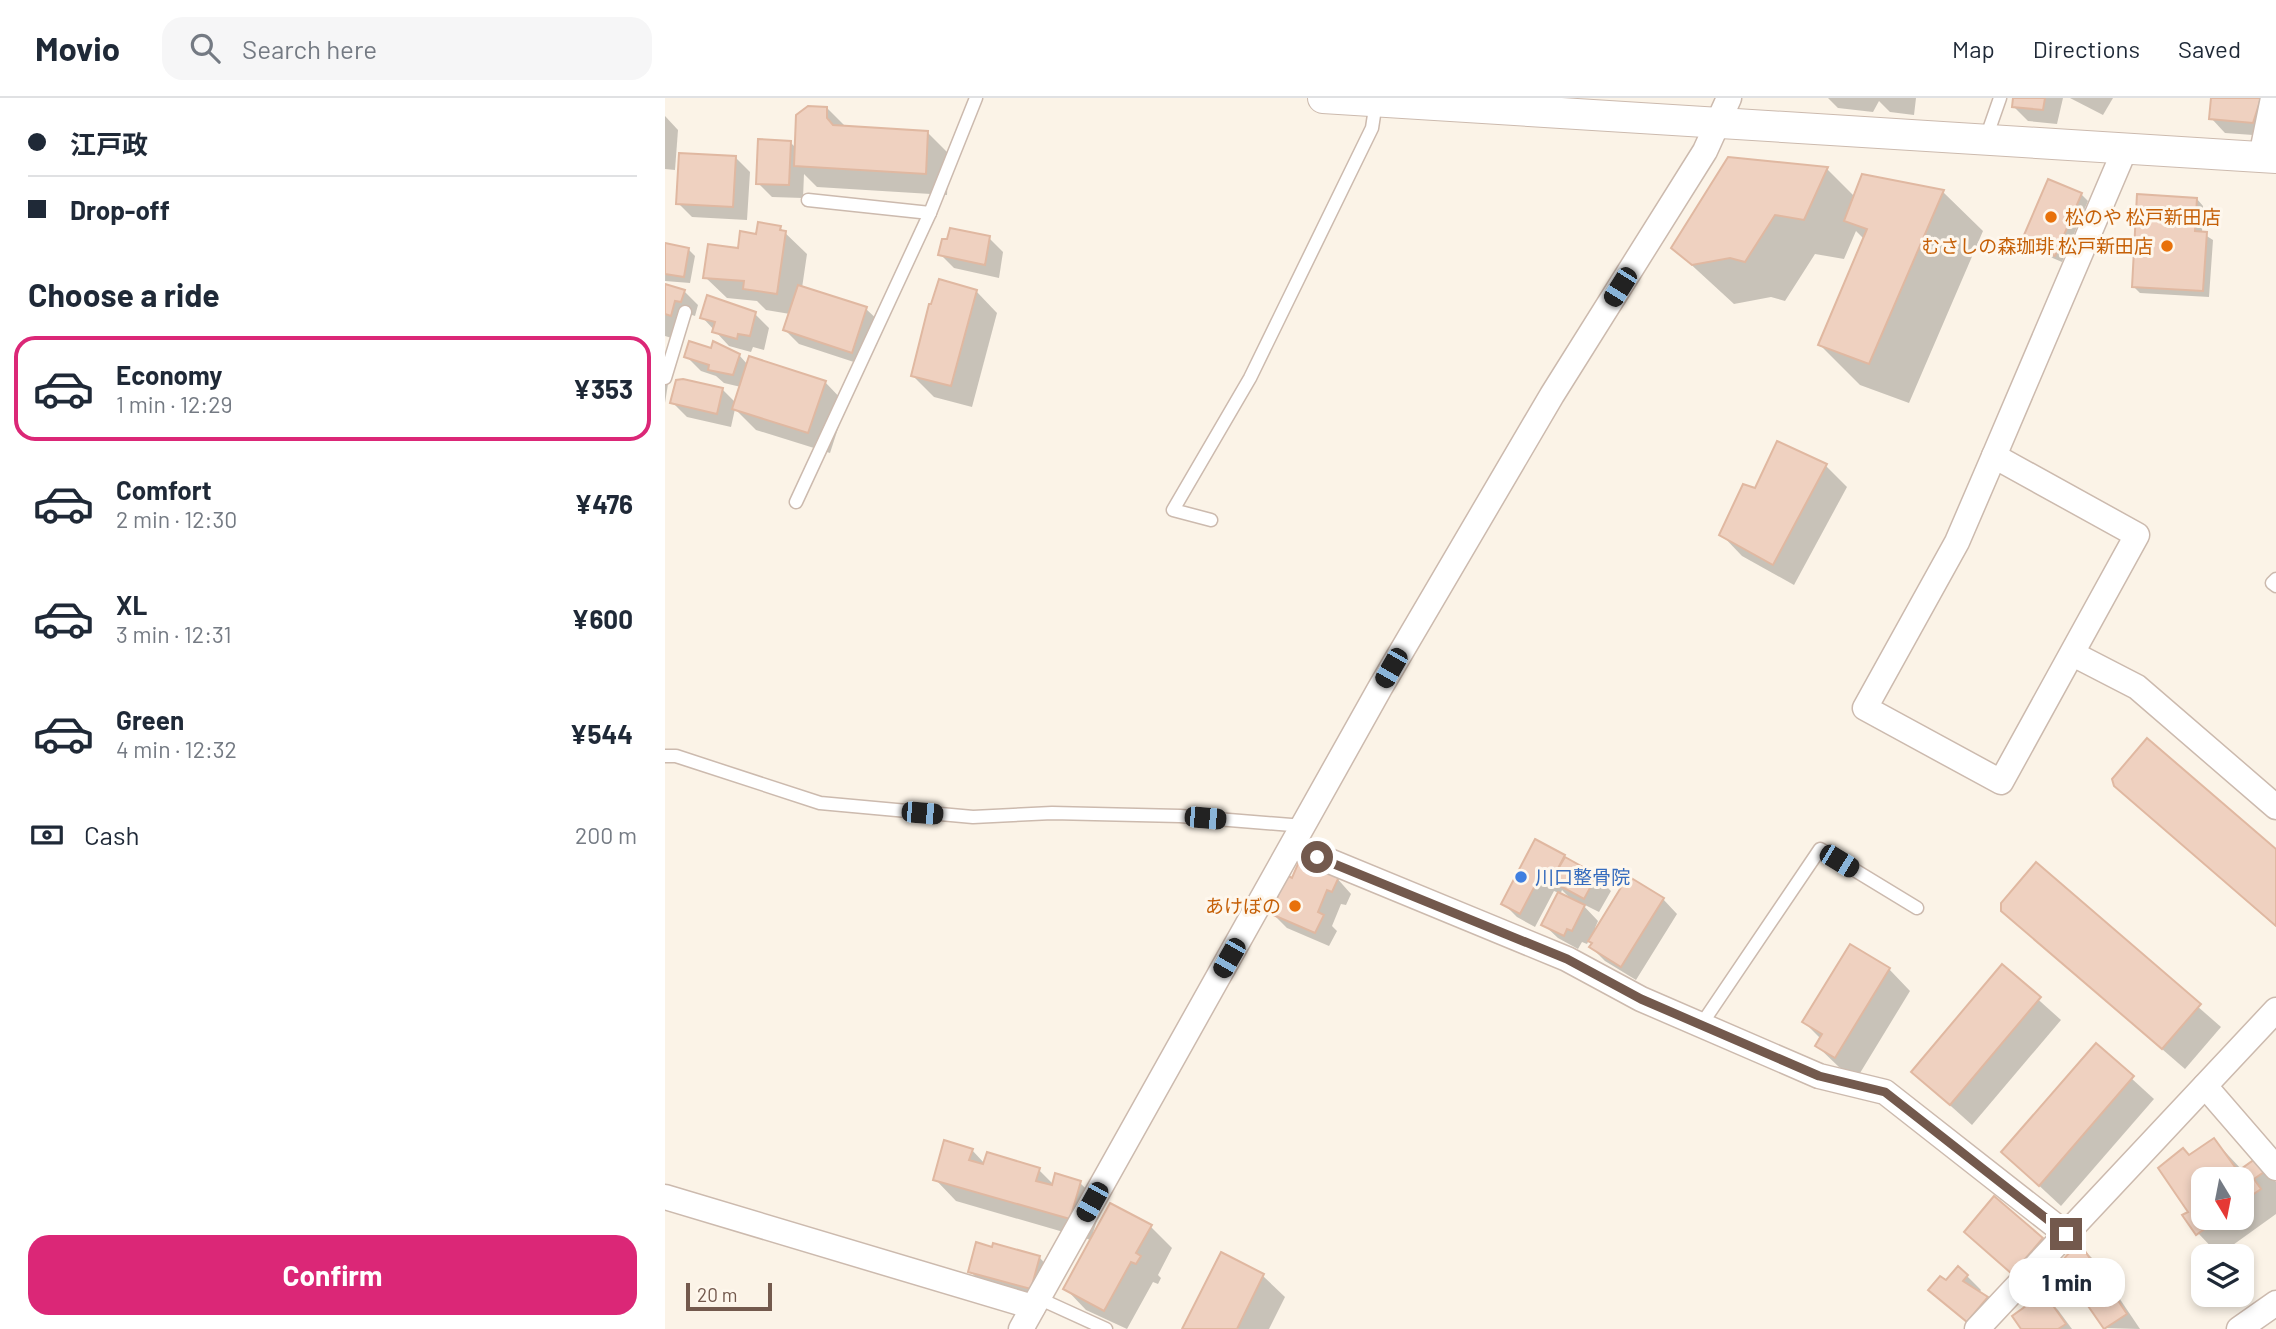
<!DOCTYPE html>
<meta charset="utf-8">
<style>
body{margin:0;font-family:Barlow,"Noto Sans JP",sans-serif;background:#f6f6f7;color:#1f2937;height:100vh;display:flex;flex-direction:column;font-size:26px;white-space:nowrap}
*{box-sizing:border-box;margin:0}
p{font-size:23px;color:#747a83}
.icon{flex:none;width:38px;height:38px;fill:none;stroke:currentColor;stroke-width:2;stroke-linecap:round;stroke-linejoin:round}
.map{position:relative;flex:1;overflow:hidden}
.panel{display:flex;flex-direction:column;background:#fff;width:665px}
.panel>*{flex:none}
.guide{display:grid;align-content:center;height:154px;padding:0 28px;background:#fff}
.needle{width:46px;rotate:170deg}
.tools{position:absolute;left:1526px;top:1069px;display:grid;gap:14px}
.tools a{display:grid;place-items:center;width:63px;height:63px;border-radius:14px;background:#fff;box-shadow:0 4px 10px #0003;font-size:35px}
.scale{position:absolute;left:21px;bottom:18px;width:86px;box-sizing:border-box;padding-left:7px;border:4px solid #73594d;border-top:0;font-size:19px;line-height:24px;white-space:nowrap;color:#73594d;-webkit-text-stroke:5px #fef7ed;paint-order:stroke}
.end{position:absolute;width:32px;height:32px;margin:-16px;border:9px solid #73594d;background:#fff;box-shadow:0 0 0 4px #fff}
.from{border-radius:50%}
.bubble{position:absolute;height:49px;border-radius:21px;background:#fff;box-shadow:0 4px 10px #0003;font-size:23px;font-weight:700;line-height:49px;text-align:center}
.car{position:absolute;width:21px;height:42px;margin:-21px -10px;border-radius:9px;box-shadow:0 0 5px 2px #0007;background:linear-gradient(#222 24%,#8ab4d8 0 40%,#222 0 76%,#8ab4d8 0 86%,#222 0)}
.guide b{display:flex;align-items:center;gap:24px;height:66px;font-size:26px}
.guide b+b{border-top:2px solid #e0e1e3}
.guide i{width:18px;height:18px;background:#1f2937}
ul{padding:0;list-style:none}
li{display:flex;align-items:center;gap:21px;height:105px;margin:0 14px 10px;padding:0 14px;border:4px solid transparent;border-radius:21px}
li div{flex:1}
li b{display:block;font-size:26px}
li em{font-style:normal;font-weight:700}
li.selected{border-color:#db2777}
li>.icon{width:63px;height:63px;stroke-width:1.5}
h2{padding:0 28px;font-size:32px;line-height:84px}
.pay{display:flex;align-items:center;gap:18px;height:77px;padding:0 28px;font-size:26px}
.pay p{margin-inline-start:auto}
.button{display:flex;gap:14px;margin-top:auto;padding:14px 28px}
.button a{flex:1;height:80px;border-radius:21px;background:#db2777;color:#fff;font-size:28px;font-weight:700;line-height:80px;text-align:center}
header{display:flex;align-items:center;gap:42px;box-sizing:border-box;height:98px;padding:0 35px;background:#fff;border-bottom:2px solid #e0e1e3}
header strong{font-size:33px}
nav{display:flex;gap:38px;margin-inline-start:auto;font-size:24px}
.search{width:490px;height:63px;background:#f6f6f7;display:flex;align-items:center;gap:18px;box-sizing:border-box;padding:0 24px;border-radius:21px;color:#747a83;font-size:26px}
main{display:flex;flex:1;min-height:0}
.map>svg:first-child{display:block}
.shadow{fill:#0003;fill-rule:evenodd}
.building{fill:#efd1c0;stroke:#e0b8a1;stroke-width:2}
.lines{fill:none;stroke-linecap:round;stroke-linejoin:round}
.service-casing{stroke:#ccbaae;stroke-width:15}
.minor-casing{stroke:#ccbaae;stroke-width:27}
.tertiary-casing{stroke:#ccbaae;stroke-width:32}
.service{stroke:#fff;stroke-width:12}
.minor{stroke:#fff;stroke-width:24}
.tertiary{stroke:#fff;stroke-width:30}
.route{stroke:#73594d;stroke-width:9}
.food-dot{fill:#e8710a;stroke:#fef7ed;stroke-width:2.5}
.shop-dot{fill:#3f7fe0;stroke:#fef7ed;stroke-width:2.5}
.labels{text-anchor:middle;stroke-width:6;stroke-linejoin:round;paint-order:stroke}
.food-label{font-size:19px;fill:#c56008;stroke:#fef7ed;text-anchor:end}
.shop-label{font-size:19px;fill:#366cbe;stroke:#fef7ed;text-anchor:start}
</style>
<header>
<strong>Movio</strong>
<div class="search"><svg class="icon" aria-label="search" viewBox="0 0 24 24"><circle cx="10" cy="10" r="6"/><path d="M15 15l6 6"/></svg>Search here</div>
<nav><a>Map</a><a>Directions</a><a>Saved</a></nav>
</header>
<main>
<section class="panel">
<div class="guide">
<b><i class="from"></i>江戸政</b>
<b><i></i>Drop-off</b>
</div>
<h2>Choose a ride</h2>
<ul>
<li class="selected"><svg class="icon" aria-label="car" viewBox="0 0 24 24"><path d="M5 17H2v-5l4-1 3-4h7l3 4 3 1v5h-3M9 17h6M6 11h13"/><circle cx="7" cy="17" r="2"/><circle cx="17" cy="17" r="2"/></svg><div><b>Economy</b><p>1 min · 12:29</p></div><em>¥353</em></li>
<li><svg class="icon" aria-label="car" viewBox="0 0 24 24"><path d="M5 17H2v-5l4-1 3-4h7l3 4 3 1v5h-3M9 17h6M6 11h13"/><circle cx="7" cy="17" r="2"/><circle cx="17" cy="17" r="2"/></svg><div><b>Comfort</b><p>2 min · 12:30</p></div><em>¥476</em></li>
<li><svg class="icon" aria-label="car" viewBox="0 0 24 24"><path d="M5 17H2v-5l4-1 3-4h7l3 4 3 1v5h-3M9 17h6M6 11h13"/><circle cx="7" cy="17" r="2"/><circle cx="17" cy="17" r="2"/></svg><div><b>XL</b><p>3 min · 12:31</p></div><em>¥600</em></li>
<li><svg class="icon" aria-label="car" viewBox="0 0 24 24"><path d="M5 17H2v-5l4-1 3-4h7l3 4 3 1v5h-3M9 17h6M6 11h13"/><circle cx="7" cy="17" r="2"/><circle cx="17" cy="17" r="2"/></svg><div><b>Green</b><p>4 min · 12:32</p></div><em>¥544</em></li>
</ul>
<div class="pay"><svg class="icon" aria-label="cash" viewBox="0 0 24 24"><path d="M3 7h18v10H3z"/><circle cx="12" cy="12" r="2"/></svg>Cash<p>200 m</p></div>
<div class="button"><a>Confirm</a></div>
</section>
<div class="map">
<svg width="1611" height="1231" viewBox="0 0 1611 1231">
<rect width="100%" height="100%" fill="#fbf3e7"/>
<g class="shadow">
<path d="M1163,0H1251L1249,17L1225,14L1214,3L1208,14L1173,10Z"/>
<path d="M1349,0H1398L1392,26L1363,23L1348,8Z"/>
<path d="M1405,0H1448L1438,17Z"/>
<path d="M1548,0H1609L1602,38L1560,35L1546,20Z"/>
<path d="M162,10L181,29L263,35L284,56L282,97L152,89L139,76L138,100L107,99L93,85L125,44L131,50Z"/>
<path d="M0,18L13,32L10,72L0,71Z"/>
<path d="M71,60L85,74L82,122L27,119L13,105Z"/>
<path d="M1162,71L1190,99L1198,78L1278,94L1318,133L1244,305L1195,287L1155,247L1199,141L1191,133L1179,161L1150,156L1120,203L1106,199L1069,206L1008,150Z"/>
<path d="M1416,96L1423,103L1397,164L1364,150L1358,143Z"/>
<path d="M1532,101L1538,108L1537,135L1548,142L1544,199L1475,195L1468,188Z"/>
<path d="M115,130L142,156L137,190L201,211L216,225L201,268L134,246L120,232L125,216L101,212L92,203L62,200L40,179L93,138Z"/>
<path d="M324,140L338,154L334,180L289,170L275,156L283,143Z"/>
<path d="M0,147L23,151L30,158L25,185L0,183Z"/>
<path d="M0,189L19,193L33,207L30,218L24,216L10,241L0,238Z"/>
<path d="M311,193L332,215L307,309L269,299L248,278Z"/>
<path d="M90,216L104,230L99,252L88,249L86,254L64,248L37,219Z"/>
<path d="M74,257L83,267L160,284L181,306L165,355L91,332L70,311L66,329L22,319L7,304L57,291L71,305L76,289L59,285L51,278L36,273L21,258Z"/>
<path d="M0,268L5,273L0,305Z"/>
<path d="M1161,368L1182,389L1129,487L1077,458L1056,436L1091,392Z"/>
<path d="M1483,642L1611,753V829L1450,687Z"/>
<path d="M870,743L931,778L946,793L934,814L916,805L933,823L930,830L932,831L964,781L998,801L1012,816L971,882L940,863L926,849L928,846L924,842L922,846L917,844L913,851L893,840L878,826L894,795L889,793L870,829L852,819L838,805ZM897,792L908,803L895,797Z"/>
<path d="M1371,767L1556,929L1520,971L1338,813Z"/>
<path d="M670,778L686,796L681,807L676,806L667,828L672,833L664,848L622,830L608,816L628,782Z"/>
<path d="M1337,869L1396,922L1307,1027L1248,974Z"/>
<path d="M1224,871L1245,893L1192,980L1174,969L1152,948L1156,941L1139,924Z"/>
<path d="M1431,948L1489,1001L1396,1108L1338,1054Z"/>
<path d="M1549,1042L1577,1072L1590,1063L1611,1084V1116L1554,1157L1533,1135L1526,1114L1524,1059ZM1538,1082H1577V1120H1538Z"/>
<path d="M307,1052L320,1066L374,1072L389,1087L415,1085L437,1106L428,1135L486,1129L507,1150L493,1177L496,1180L493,1186L488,1184L462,1231L421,1212L400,1190L426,1142L291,1103L270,1081Z"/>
<path d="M1329,1101L1391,1156L1363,1189L1301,1134Z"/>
<path d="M1414,1147L1428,1161L1475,1231L1440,1230Z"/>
<path d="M328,1151L374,1159L388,1174L380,1204L319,1188L305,1173Z"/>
<path d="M556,1157L598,1178L620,1199L604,1231H519Z"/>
<path d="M1302,1178L1316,1192L1314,1195L1336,1215L1310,1231L1280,1206L1281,1185Z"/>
<path d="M1379,1198L1393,1212L1407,1231H1359Z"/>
</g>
<g class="building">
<path d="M1348,0H1380L1378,12L1347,9Z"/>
<path d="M1546,0H1596L1588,25L1544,21Z"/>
<path d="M143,8L162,9V20L168,27L263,33L261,76L129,68L131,17Z"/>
<path d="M93,41L126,43L124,87L91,86Z"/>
<path d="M14,55L71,58L68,109L11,106Z"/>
<path d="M1063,59L1163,69L1139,122L1110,117L1080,164L1065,160L1027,167L1006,150Z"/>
<path d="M1197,76L1279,92L1204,266L1153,247L1202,131L1179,123Z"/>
<path d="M1383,81L1417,95L1390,158L1356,144Z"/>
<path d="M1472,96L1532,100L1530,133L1542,134L1538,193L1467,189Z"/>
<path d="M93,124L116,128L115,132L121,133L112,196L78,191L79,183L38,180L43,146L73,150L75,133L91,136Z"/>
<path d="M285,130L325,138L320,167L273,157L277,141H282Z"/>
<path d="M0,145L24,150L19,179L0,176Z"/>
<path d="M274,181L312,192L286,288L246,278L264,206H266Z"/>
<path d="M0,186L20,192L16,204L10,203L6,218L0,216Z"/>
<path d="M133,187L202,209L187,255L118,232Z"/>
<path d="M42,197L91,214L85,238L73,236L72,241L47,234L50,224L35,220Z"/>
<path d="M24,243L46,250L48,243L75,256L68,277L43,272L44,267L19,259Z"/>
<path d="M84,258L161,283L143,335L67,311Z"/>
<path d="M18,281L58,290L52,316L5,305L11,282Z"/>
<path d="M1112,343L1162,366L1108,467L1054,437L1078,386L1090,390Z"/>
<path d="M1482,640L1611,751V828L1449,688L1447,681Z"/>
<path d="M870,741L900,757L888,780L883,778L881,783L874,780L855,816L836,806Z"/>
<path d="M900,759L932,777L919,801L886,783Z"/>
<path d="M635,761L671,776L673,781L667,794L662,792L653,814L659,817L650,835L606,816L621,777L627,780Z"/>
<path d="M1371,764L1536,906L1497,951L1336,813V805Z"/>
<path d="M963,778L999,800L956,869L924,849L927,845L923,843Z"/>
<path d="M893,794L920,807L907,833L902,831L899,838L876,827Z"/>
<path d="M1185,846L1225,870L1170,960L1150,948L1157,936L1137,924Z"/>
<path d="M1337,866L1376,899L1285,1007L1246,974Z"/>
<path d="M1431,945L1469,978L1374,1088L1336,1054Z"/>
<path d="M1549,1040L1573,1073L1590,1061L1599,1074L1589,1081L1596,1091L1577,1104V1082H1538V1120H1555L1531,1137L1517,1117L1523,1114L1493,1070L1518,1050L1524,1057Z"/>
<path d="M279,1042L308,1051L304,1062L318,1066L322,1054L375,1070L371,1083L387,1087L390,1075L416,1083L405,1121L268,1082Z"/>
<path d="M1329,1098L1378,1140L1347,1176L1299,1134Z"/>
<path d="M445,1105L487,1127L471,1155L476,1158L471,1166L466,1164L439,1213L398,1191Z"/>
<path d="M311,1144L327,1149L328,1145L375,1158L366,1191L303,1174Z"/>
<path d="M1414,1144L1462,1216L1439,1231L1394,1166Z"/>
<path d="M556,1154L599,1176L572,1231H517Z"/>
<path d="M1293,1168L1303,1177L1298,1183L1323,1199L1302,1224L1263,1192L1275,1178L1281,1182Z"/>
<path d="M1379,1195L1401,1226L1393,1231H1356L1347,1218Z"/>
</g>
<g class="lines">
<g class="service-casing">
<g id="service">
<path d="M1320,43L1335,0"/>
<path d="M143,102L265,115"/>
<path d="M0,280L20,214"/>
<path d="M131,404L265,115L311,0"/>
<path d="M546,422L508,412L585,280L707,30L711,4"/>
<path d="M1611,481L1607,485L1611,488"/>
<path d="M0,658H11L155,705L308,719L387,715L515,718L639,728"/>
<path d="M1036,927L1155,751L1252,810"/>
<path d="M373,1200L441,1231"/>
</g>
</g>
<g class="minor-casing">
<g id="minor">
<path d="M1596,59L1608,0"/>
<path d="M1329,358L1472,437L1336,684L1200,610L1292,444Z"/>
<path d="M1329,358L1460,51"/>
<path d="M1408,556L1472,589L1611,709"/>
<path d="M628,748L902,861L976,901L1154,978L1220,994L1401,1136"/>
<path d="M1540,988L1611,1070"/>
<path d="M0,1099L368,1209"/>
<path d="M356,1231L715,590L887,297L1040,53L1064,0"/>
<path d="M1312,1231L1611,912"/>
<path d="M1574,1231L1611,1205"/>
</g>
</g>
<g class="tertiary-casing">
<path id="tertiary" d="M658,0L1611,60"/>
</g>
<use href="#service" class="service"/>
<use href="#minor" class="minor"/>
<use href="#tertiary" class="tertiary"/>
</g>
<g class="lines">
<path class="route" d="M652,759L902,861L976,901L1154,978L1220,994L1401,1136"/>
</g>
<g class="food-dot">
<circle cx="1386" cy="119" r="7"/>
<circle cx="1502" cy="148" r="7"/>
<circle cx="630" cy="808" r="7"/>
</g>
<circle class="shop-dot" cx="856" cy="779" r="7"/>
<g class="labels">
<g class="food-label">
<text x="1400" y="126" text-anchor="start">松のや 松戸新田店</text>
<text x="1488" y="155">むさしの森珈琲 松戸新田店</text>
<text x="616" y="815">あけぼの</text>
</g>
<g class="shop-label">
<text x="870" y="786">川口整骨院</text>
</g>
</g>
</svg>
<div class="tools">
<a><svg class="needle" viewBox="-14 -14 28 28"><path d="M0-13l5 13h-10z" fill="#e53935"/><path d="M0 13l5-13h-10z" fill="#747a83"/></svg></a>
<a><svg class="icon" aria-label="layers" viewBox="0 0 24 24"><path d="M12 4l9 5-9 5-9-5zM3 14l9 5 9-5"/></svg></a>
</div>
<div class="scale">20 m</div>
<i class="end from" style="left:652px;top:759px"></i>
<i class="end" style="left:1401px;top:1136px"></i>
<div class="bubble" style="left:1344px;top:1160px;width:116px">1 min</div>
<i class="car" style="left:955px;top:189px;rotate:212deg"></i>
<i class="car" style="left:726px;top:570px;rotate:210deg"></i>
<i class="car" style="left:257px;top:715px;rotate:95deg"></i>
<i class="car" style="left:540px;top:720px;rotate:95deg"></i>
<i class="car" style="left:1174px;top:763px;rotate:121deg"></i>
<i class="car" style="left:564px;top:860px;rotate:210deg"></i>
<i class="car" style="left:427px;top:1104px;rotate:209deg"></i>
</div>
</main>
